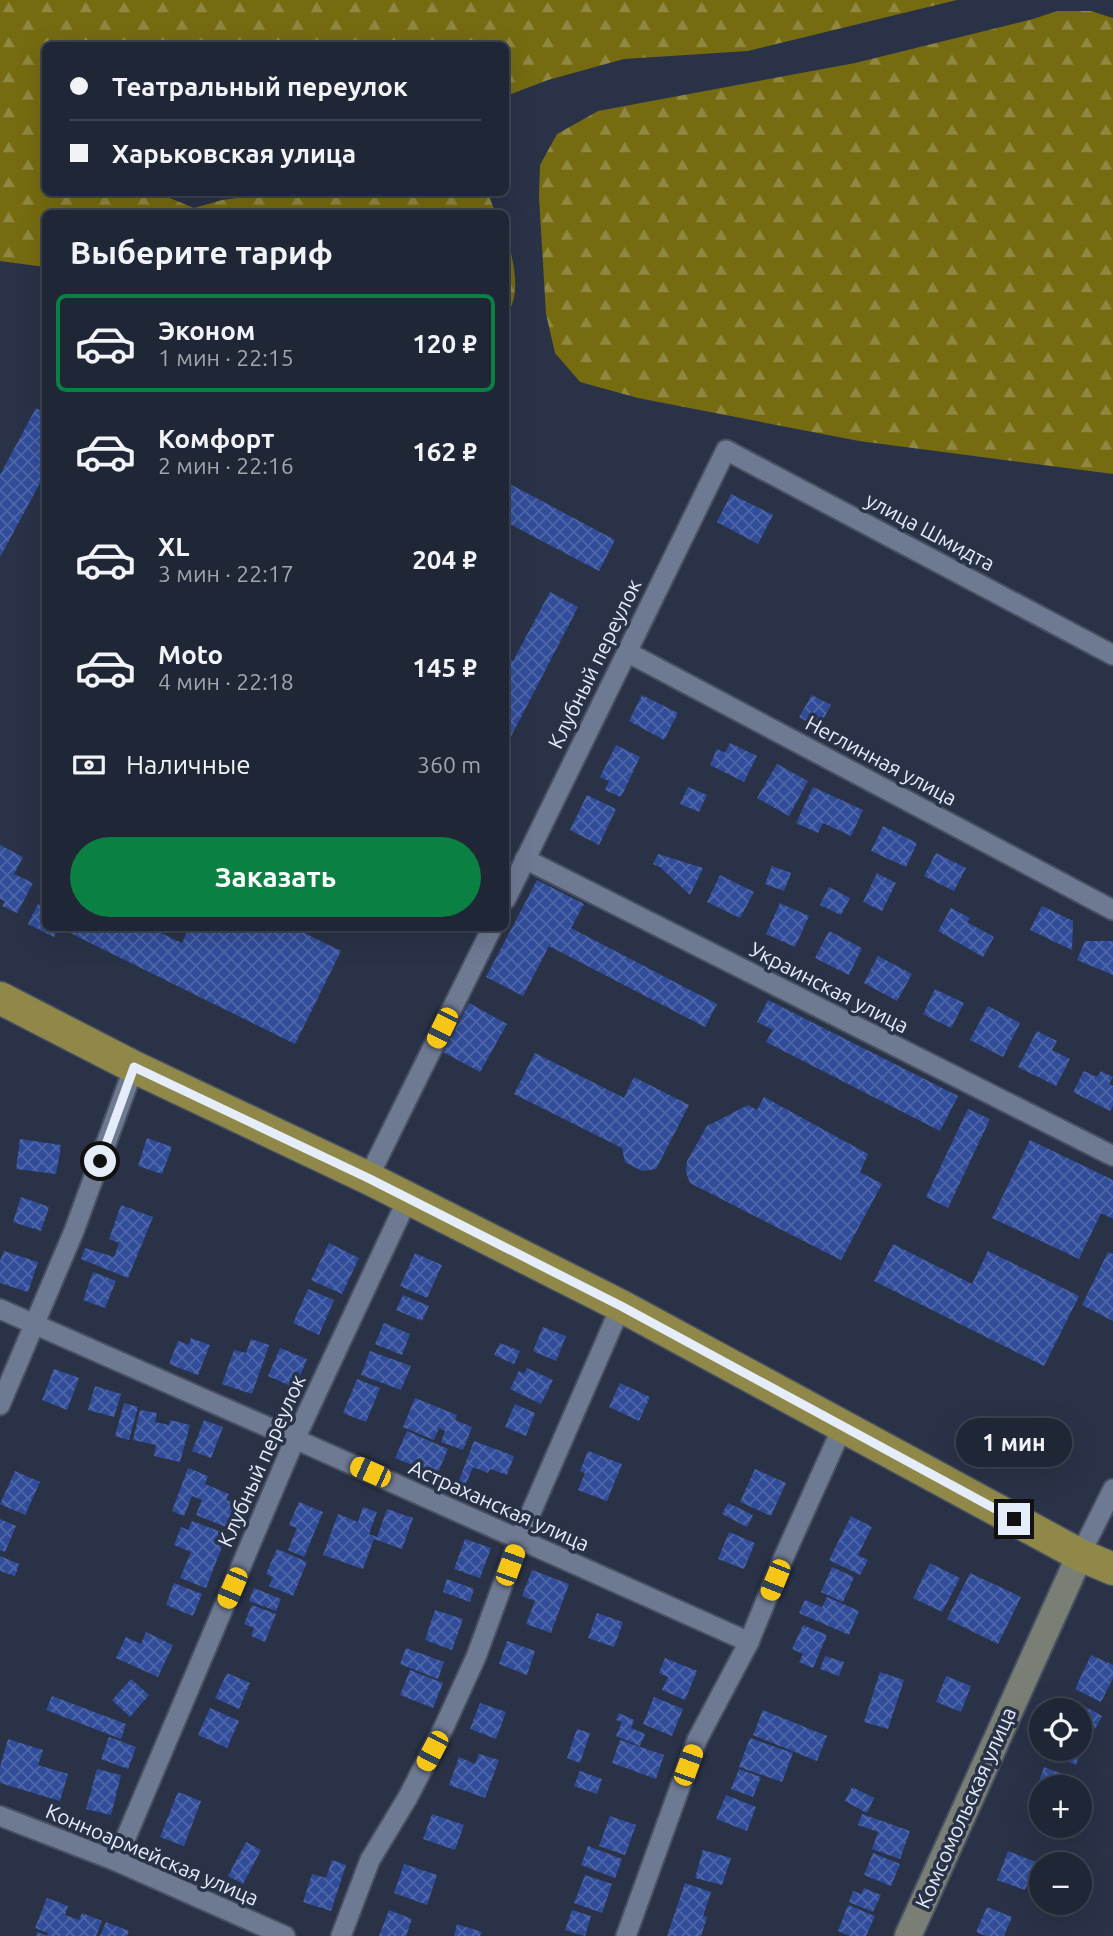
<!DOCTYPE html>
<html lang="ru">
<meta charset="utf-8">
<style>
body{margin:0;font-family:Ubuntu,sans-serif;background:#272e3d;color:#f1f3f6;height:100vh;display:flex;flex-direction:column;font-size:26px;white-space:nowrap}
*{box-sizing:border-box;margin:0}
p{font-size:23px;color:#a1a5ad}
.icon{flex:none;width:38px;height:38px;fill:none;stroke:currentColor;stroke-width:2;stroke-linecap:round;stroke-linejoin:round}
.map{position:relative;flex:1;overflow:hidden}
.panel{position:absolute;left:42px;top:210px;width:467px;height:721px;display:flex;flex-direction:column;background:#1f2635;border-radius:10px;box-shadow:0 7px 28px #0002,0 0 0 2px #3c4350}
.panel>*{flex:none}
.hud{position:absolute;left:42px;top:42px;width:467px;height:154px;border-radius:10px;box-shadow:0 7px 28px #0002,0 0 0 2px #3c4350;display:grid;align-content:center;height:154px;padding:0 28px;background:#1f2635}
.controls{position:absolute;left:1029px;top:1698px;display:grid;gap:14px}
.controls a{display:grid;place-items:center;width:63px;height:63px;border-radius:50%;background:#1f2635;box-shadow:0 7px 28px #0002,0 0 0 2px #3c4350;font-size:35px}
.end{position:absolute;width:32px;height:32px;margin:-16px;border:9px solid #e5ecfa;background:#111;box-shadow:0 0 0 4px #111}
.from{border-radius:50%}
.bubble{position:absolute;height:49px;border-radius:24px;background:#1f2635;box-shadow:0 7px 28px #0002,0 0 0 2px #3c4350;font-size:23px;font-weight:700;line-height:49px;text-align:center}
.car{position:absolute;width:21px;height:42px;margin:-21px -10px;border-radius:9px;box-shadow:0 0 5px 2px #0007;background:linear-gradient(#f5c518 24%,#345 0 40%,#f5c518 0 76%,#345 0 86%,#f5c518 0)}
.hud b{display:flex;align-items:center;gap:24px;height:66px;font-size:26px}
.hud b+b{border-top:2px solid #3c4350}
.hud i{width:18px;height:18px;background:#f1f3f6}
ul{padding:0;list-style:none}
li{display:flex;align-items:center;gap:21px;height:98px;margin:0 14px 10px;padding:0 14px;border:4px solid transparent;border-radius:10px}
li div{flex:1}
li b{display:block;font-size:26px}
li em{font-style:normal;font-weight:700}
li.selected{border-color:#0b8043}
li>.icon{width:63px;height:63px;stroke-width:1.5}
h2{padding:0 28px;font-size:32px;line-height:84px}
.pay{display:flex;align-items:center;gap:18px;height:77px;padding:0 28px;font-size:26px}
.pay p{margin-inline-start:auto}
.cta{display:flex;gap:14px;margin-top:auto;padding:14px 28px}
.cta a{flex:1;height:80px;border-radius:42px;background:#0b8043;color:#fff;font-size:28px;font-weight:700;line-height:80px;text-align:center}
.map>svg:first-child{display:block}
.forest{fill:url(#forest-firs)}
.building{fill:url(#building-cross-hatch)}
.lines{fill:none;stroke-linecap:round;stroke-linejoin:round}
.minor-casing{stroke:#485062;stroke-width:23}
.secondary-casing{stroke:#485062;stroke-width:30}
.trunk-casing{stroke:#485062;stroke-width:35}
.minor{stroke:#6e7992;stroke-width:19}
.secondary{stroke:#7a7f76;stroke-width:26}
.trunk{stroke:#8f8848;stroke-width:32}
.route{stroke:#e5ecfa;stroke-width:9}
.labels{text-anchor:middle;stroke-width:7;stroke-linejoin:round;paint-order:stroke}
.street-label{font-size:21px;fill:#e5ecfa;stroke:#293247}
</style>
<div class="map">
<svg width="1113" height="1936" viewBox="0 0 1113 1936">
<defs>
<pattern id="forest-firs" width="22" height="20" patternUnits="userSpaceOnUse" patternTransform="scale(1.75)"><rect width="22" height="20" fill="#766b11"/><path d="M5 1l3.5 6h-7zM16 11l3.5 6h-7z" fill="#908740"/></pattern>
<pattern id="building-cross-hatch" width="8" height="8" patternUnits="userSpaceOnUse" patternTransform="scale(1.75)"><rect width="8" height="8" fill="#314d9a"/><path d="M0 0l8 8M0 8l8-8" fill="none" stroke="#4f67a9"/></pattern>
</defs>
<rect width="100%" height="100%" fill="#293247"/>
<g class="forest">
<path d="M0,0H957L748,51L624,59L548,80L506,96V46H46V192L160,193V194L194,208L222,200L274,193L487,192L496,213L46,214L45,267L0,261Z"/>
<path d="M1057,11H1091L1113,18V474L859,441L638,398L580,382L555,353L546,314L539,197L540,165L557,134L598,111L855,63L1033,19Z"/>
<path d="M506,238C514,260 522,295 506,315Z"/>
</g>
<g class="building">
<path d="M36,408L46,413V472L0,557V475Z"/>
<path d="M506,482L615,540L599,571L506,522Z"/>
<path d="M731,494L773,515L758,544L717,522Z"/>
<path d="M550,592L578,607L506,746V657L513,661Z"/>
<path d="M642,695L678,713L664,740L629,721Z"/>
<path d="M812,695L831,705L818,728L799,717Z"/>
<path d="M730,743L757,756L744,782L710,765L717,749L725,753Z"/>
<path d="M616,745L640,757L621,797L605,790L609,781L600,777Z"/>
<path d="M777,764L808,781L789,816L757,798Z"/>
<path d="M688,787L707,795L699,812L680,804Z"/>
<path d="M813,787L863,810L851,836L823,823L818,833L796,823Z"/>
<path d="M587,795L616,809L599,845L570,830Z"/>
<path d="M883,826L917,843L906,867L871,851Z"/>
<path d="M0,845L23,857L14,874L33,883L17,913L2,906L5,901L0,899Z"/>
<path d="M936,853L966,868L954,891L924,876Z"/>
<path d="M658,854L703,868L690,895L660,867L653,864Z"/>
<path d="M772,866L791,873L784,891L765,884Z"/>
<path d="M877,873L896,883L882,911L863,902Z"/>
<path d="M720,875L754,892L740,918L707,902Z"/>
<path d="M537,880L584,904L571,928L717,1004L705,1027L549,946L523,996L486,977Z"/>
<path d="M829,887L850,898L841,915L820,905Z"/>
<path d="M780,903L809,916L795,947L766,934Z"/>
<path d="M38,904L46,908V928H58L54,937L28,924Z"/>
<path d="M1042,906L1073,921L1072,950L1030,930Z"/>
<path d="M951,908L970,918L967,922L994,937L983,957L938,931Z"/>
<path d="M60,928H150L182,943L189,928H294L341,951L295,1044Z"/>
<path d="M829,931L862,948L849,975L815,958Z"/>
<path d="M1085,941H1113V975L1077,960Z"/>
<path d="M878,956L912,974L897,1001L864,983Z"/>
<path d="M935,989L964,1003L951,1028L923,1014Z"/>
<path d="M768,1000L958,1096L940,1131L766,1042L773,1030L757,1022Z"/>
<path d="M469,1003L507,1024L480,1072L443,1052Z"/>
<path d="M988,1006L1020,1023L1003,1057L970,1040Z"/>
<path d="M1037,1031L1057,1041L1052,1050L1070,1059L1056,1086L1018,1067Z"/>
<path d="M535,1053L624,1098L634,1077L689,1105L656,1169L642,1171L625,1162L622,1148L514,1094Z"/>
<path d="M1084,1071L1097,1077L1101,1071L1113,1077L1109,1084L1113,1086V1106L1110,1111L1073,1092Z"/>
<path d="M764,1097L868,1154L860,1172L882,1184L841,1260L690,1183L686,1172L687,1161L707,1126L748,1105L757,1110Z"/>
<path d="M968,1109L990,1119L948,1208L926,1197Z"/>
<path d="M147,1138L172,1147L162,1174L138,1166Z"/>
<path d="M20,1139L61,1145L56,1174L16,1169Z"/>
<path d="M1030,1140L1113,1180V1219L1101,1213L1079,1259L992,1218Z"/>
<path d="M21,1197L49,1207L41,1231L13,1222Z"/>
<path d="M121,1205L153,1217L128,1278L81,1259L85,1248L114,1257L119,1243L109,1239Z"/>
<path d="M329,1243L359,1258L342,1294L311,1280Z"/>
<path d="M893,1244L972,1284L988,1251L1079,1296L1044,1366L874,1281Z"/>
<path d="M4,1251L38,1262L28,1292L0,1283V1261Z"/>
<path d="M1108,1252L1113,1254V1321L1082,1305Z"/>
<path d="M415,1253L442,1265L427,1298L400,1286Z"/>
<path d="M93,1272L116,1281L105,1308L83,1300Z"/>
<path d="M308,1289L334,1300L319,1335L293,1323Z"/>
<path d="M403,1295L429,1306L422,1321L396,1310Z"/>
<path d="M384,1323L410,1334L402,1355L375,1344Z"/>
<path d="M543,1327L566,1336L556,1361L533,1351Z"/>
<path d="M191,1338L210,1345L198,1375L169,1364L178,1341L189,1345Z"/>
<path d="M251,1339L269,1345L252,1394L222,1384L234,1350L246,1353Z"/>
<path d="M500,1343L520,1351L514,1364L494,1355Z"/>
<path d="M280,1348L307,1359L295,1388L268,1376Z"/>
<path d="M370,1351L411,1366L401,1390L361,1375Z"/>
<path d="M527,1368L553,1380L541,1404L510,1389L519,1371L524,1374Z"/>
<path d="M54,1369L79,1378L67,1410L42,1400Z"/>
<path d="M357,1379L380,1388L366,1422L343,1413Z"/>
<path d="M620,1383L650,1397L639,1421L609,1407Z"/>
<path d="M95,1386L121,1394L114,1417L88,1410Z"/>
<path d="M415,1398L457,1415L455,1420L472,1427L463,1450L441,1442L445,1431L439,1428L434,1440L403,1427Z"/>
<path d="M124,1403L138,1407L129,1440L115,1436Z"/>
<path d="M515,1404L535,1413L526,1436L505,1427Z"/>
<path d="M140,1410L157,1413L155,1422L169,1425L170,1420L190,1425L180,1462L154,1456L156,1445L133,1440Z"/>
<path d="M204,1420L223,1427L211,1458L192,1451Z"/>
<path d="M407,1431L448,1449L437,1475L395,1458Z"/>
<path d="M474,1441L514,1456L507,1475L490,1469L488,1473L473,1467L465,1486L458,1483Z"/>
<path d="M588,1451L622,1464L607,1501L578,1490L585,1473L580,1471Z"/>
<path d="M188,1468L208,1476L205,1484L229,1494L226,1500L235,1503L226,1527L196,1515L202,1500L192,1496L184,1516L172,1511Z"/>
<path d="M755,1469L786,1483L771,1516L740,1502Z"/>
<path d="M15,1471L40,1482L25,1515L0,1504Z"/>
<path d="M299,1502L323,1512L304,1557L288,1550L297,1528L289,1525Z"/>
<path d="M728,1503L753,1515L747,1527L722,1514Z"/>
<path d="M363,1507L377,1512L369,1534L377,1537L387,1509L413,1518L402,1549L374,1539L363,1569L323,1555L338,1514L358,1522Z"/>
<path d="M851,1516L872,1527L858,1555L868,1560L860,1575L829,1560Z"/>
<path d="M0,1519L16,1526L5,1552L0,1550Z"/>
<path d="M192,1521L227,1534L206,1588L180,1578L191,1552L174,1545L181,1527L188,1530Z"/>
<path d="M729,1532L755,1543L744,1569L718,1559Z"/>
<path d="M465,1539L491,1548L480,1578L454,1569Z"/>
<path d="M277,1549L307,1562L293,1596L269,1586L273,1577L266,1574Z"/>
<path d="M0,1556L19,1564L15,1576L0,1571Z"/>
<path d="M930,1563L960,1578L942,1612L913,1598Z"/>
<path d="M832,1567L854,1577L843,1602L821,1592Z"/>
<path d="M532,1570L569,1584L551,1633L526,1624L535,1601L522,1596Z"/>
<path d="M970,1573L1021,1597L998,1644L947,1619Z"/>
<path d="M447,1579L474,1589L470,1602L443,1592Z"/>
<path d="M174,1583L202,1594L193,1616L166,1605Z"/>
<path d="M254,1588L281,1599L276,1611L249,1601Z"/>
<path d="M827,1597L859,1611L849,1635L799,1613L805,1600L822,1607Z"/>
<path d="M252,1605L276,1614L265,1642L251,1636L254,1628L244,1624Z"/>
<path d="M435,1610L463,1619L452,1650L425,1640Z"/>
<path d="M597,1613L623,1622L614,1647L588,1638Z"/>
<path d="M803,1625L827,1635L813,1668L799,1662L803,1654L792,1649Z"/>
<path d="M146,1632L173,1645L158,1677L116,1658L126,1637L141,1644Z"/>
<path d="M507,1641L535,1651L527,1675L499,1664Z"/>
<path d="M406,1648L444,1662L438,1679L400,1664Z"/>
<path d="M1091,1655L1113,1665V1678L1101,1702L1075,1689Z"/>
<path d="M825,1656L844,1662L839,1676L820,1669Z"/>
<path d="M665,1658L697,1671L685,1700L662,1690L668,1677L659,1673Z"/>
<path d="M410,1670L443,1683L433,1708L400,1695Z"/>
<path d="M880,1672L904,1680L888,1729L864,1722Z"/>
<path d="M227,1673L250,1683L239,1709L215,1698Z"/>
<path d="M946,1676L971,1686L961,1712L936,1702Z"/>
<path d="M131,1679L149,1695L130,1717L112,1700Z"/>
<path d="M52,1696L126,1724L121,1739L46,1710Z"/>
<path d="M654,1697L683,1709L672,1736L643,1724Z"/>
<path d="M480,1703L506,1712L496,1739L470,1729Z"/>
<path d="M1079,1703L1102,1716L1095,1729L1080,1721V1710H1075Z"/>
<path d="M210,1708L239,1721L227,1748L198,1735Z"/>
<path d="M763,1710L827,1736L817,1761L753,1735Z"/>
<path d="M619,1713L634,1720L631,1728L645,1734L640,1746L616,1736L622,1722L616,1720Z"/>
<path d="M577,1729L590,1733L580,1763L567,1758Z"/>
<path d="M1080,1731L1088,1735L1076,1765L1050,1754L1052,1748H1080Z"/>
<path d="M109,1737L136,1747L128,1769L101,1759Z"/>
<path d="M750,1738L793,1753L782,1782L739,1767Z"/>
<path d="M8,1739L43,1750L38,1765L68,1774L60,1801L0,1783V1767Z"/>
<path d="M620,1740L664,1755L656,1779L612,1763Z"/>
<path d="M479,1754L499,1760L485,1798L449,1785L459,1757L475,1764Z"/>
<path d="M1044,1767L1071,1777L1067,1787H1041V1801L1033,1798Z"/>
<path d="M97,1769L121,1775L111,1815L86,1809Z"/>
<path d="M739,1769L761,1777L753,1797L731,1789Z"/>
<path d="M580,1771L602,1779L597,1794L574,1786Z"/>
<path d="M852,1787L874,1798L867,1813L845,1801Z"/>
<path d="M178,1792L201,1801L184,1846L160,1837Z"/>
<path d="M726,1795L756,1807L747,1831L716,1819Z"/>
<path d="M432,1814L464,1825L455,1850L423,1839Z"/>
<path d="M862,1814L910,1831L900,1859L872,1849L878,1832L858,1825Z"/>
<path d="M610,1816L636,1825L625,1855L599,1846Z"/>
<path d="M246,1842L261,1850L243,1884L228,1876Z"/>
<path d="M588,1846L622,1859L615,1878L581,1865Z"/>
<path d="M703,1850L731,1858L722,1885L695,1878Z"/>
<path d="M1008,1851L1036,1862L1025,1890L997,1880Z"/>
<path d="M873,1853L900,1864L891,1886L864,1875Z"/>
<path d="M332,1860L346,1865L331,1911L303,1902L312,1874L326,1878Z"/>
<path d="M404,1864L437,1875L427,1905L394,1893Z"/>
<path d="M585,1875L612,1884L602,1913L574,1903Z"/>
<path d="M685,1883L711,1892L703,1916L707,1917L701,1936H667Z"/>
<path d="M864,1888L881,1895L873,1912L849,1902L853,1891L861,1894Z"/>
<path d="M47,1898L68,1906L65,1915L79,1920L82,1913L102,1921L96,1936H36L37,1932L47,1936L48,1933L35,1928Z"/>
<path d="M848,1905L875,1916L866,1936H850L838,1931Z"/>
<path d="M987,1907L1012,1917L1004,1936H986L976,1932Z"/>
<path d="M389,1910L412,1919L406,1936H379Z"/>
<path d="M572,1910L591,1916L585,1936L565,1930Z"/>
<path d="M106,1922L129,1931L127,1936H100Z"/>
<path d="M457,1924L482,1932L480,1936H454Z"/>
</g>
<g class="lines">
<g class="minor-casing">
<g id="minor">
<path d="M627,652L1113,910"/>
<path d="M525,859L1113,1156"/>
<path d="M506,899L726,450L1113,655"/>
<path d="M368,1178L492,928"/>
<path d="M0,1309L295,1439L749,1642"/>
<path d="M0,1405L74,1231L134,1067"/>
<path d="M1080,1555L1113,1489"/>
<path d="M0,1816L116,1861L285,1936"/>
<path d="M116,1861L295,1439L408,1198"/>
<path d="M341,1936L370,1860L408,1797L444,1727L476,1657L519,1540L621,1306"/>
<path d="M626,1936L697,1740L749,1642L783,1559L843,1426"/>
</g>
</g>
<g class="secondary-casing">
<path id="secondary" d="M908,1936L1080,1555"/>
</g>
<g class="trunk-casing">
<path id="trunk" d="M0,998L134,1067L368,1178L621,1306L1080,1555L1113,1569"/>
</g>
<use href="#minor" class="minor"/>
<use href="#secondary" class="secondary"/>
<use href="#trunk" class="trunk"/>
</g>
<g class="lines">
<path class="route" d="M100,1161L134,1067L368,1178L621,1306L1014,1519"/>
</g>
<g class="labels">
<g class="street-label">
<text transform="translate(930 532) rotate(28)" y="7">улица Шмидта</text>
<text transform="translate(595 664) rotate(-64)" y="7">Клубный переулок</text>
<text transform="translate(881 761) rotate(28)" y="7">Неглинная улица</text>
<text transform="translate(829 988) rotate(27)" y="7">Украинская улица</text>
<text transform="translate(262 1461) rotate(-66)" y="7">Клубный переулок</text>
<text transform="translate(499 1506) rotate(24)" y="7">Астраханская улица</text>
<text transform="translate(966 1808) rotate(-66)" y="7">Комсомольская улица</text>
<text transform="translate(152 1855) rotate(23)" y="7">Конноармейская улица</text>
</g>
</g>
</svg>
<div class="controls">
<a><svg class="icon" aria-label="locate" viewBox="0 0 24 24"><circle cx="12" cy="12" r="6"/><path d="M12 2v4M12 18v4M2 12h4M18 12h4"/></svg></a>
<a>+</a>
<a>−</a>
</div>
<i class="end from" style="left:100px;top:1161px"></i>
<i class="end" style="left:1014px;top:1519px"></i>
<div class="bubble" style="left:956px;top:1418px;width:116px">1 мин</div>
<i class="car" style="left:442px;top:1028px;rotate:206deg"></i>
<i class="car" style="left:370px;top:1472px;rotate:294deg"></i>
<i class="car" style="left:510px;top:1565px;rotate:20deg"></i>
<i class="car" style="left:775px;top:1580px;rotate:202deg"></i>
<i class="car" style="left:232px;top:1588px;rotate:203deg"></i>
<i class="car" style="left:432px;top:1751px;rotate:208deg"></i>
<i class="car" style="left:688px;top:1765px;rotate:20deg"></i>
<div class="hud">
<b><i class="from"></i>Театральный переулок</b>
<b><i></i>Харьковская улица</b>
</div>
<section class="panel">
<h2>Выберите тариф</h2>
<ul>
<li class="selected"><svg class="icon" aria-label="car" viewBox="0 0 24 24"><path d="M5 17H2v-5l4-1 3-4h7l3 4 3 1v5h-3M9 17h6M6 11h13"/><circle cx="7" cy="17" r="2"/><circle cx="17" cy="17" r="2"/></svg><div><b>Эконом</b><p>1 мин · 22:15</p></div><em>120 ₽</em></li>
<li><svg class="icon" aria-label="car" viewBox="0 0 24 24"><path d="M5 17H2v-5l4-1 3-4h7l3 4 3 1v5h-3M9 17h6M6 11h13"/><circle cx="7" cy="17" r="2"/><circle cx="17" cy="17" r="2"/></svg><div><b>Комфорт</b><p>2 мин · 22:16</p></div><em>162 ₽</em></li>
<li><svg class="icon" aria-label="car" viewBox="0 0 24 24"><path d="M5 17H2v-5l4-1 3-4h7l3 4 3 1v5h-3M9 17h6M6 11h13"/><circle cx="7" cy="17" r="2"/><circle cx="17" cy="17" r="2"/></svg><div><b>XL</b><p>3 мин · 22:17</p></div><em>204 ₽</em></li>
<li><svg class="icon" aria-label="car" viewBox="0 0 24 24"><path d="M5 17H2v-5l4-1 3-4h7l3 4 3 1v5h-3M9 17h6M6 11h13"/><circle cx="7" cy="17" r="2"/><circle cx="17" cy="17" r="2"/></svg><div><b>Moto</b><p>4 мин · 22:18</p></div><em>145 ₽</em></li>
</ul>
<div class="pay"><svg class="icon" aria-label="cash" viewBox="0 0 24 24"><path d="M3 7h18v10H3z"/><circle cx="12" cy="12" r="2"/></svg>Наличные<p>360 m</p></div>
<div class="cta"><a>Заказать</a></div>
</section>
</div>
